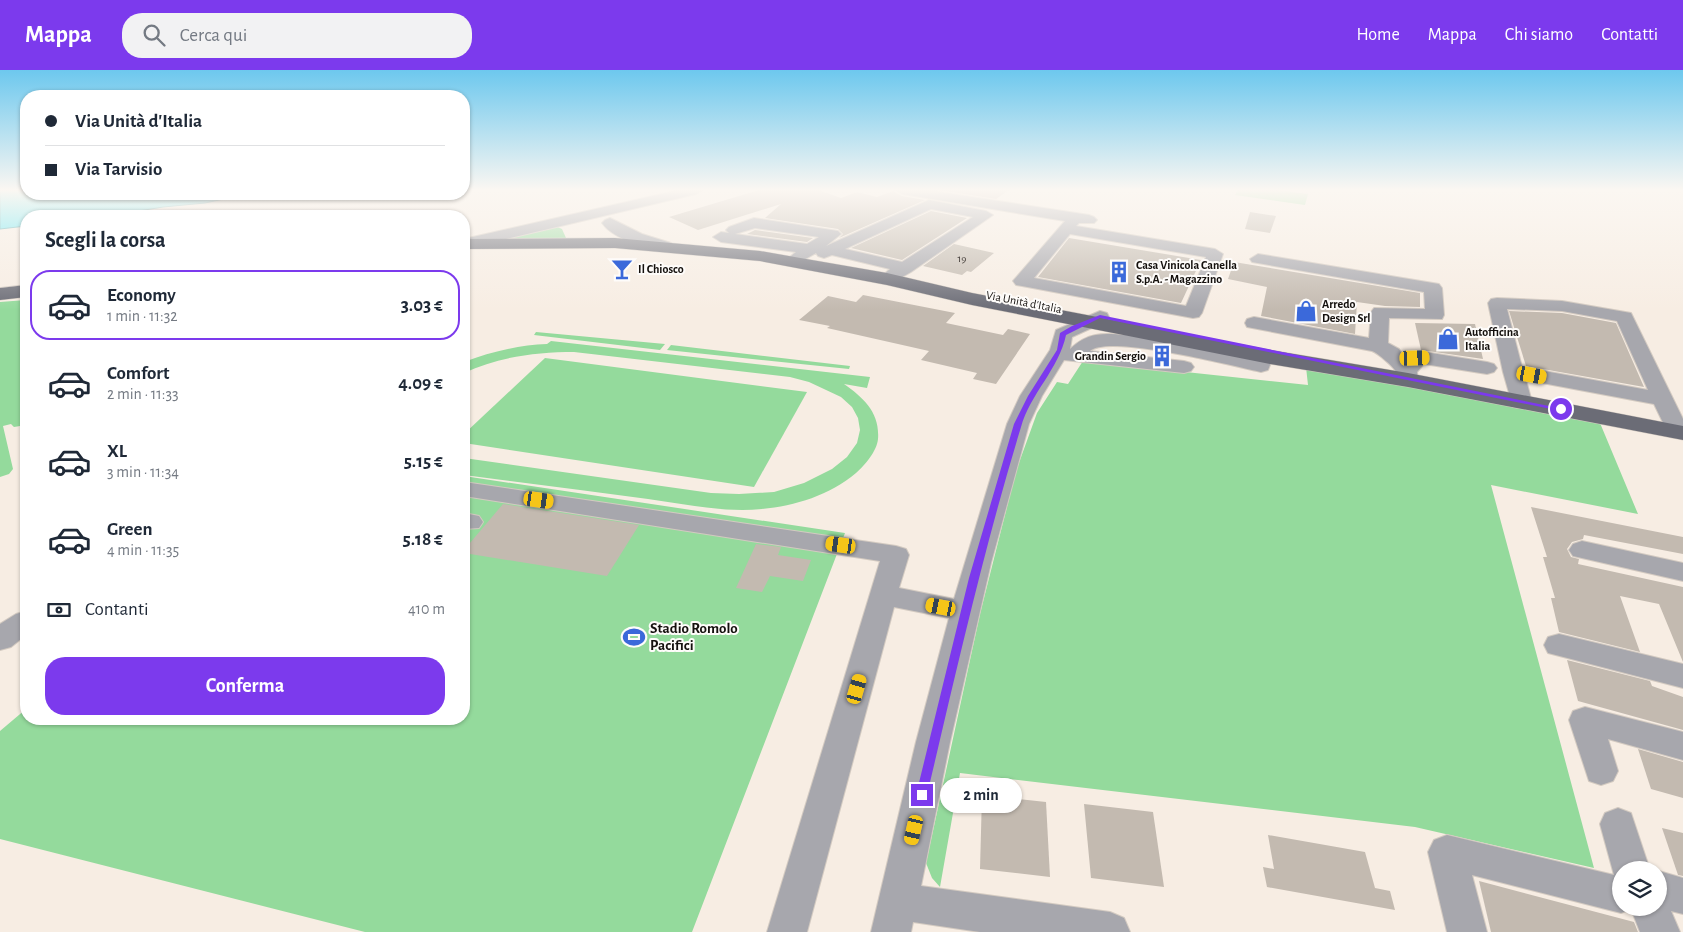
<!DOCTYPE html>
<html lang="it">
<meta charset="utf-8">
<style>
body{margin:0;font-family:"Alegreya Sans",sans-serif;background:#f2f2f3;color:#1f2937;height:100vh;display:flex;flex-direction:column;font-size:19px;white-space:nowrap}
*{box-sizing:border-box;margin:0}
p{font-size:16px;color:#747a83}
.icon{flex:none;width:28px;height:28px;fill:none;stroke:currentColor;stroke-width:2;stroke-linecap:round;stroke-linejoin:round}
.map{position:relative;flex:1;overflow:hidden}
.details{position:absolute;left:20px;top:140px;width:450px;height:515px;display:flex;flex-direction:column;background:#fff;border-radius:20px;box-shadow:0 1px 4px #0004}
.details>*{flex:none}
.guide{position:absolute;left:20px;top:20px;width:450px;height:110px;border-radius:20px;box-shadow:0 1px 4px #0004;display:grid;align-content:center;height:110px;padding:0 25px;background:#fff}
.controls{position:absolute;left:1612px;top:791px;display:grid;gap:10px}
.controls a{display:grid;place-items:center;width:55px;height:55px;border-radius:50%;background:#fff;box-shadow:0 1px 4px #0004;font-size:25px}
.end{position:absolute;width:22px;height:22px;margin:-11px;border:6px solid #7c3aed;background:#fff;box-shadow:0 0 0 2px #fff}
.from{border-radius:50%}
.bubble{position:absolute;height:35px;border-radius:18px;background:#fff;box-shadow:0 1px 4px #0004;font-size:16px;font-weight:700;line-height:35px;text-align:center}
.car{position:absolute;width:15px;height:30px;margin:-15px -8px;border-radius:6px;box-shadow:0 0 4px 1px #0007;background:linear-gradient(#f5c518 24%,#345 0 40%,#f5c518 0 76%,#345 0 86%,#f5c518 0)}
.guide b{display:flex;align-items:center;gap:18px;height:48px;font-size:19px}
.guide b+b{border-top:1px solid #e0e1e3}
.guide i{width:12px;height:12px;background:#1f2937}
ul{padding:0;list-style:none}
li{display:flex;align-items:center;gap:15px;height:70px;margin:0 10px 8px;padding:0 15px;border:2px solid transparent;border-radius:20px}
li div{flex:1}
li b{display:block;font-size:19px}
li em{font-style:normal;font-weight:700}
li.active{border-color:#7c3aed}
li>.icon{width:45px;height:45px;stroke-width:1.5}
h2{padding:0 25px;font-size:22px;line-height:60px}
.pay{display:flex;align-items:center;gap:12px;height:55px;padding:0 25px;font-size:19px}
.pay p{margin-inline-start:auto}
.cta{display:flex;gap:10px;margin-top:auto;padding:10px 25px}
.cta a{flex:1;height:58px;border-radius:20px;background:#7c3aed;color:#fff;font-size:20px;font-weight:700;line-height:58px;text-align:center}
header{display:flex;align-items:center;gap:30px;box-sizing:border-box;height:70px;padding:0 25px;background:#7c3aed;color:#fff}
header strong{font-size:24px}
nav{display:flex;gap:28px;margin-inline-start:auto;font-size:18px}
.search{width:350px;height:45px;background:#f2f2f3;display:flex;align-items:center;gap:12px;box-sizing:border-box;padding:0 18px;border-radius:20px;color:#747a83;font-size:19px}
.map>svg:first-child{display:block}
.green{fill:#94da9c}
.water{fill:#56e6f6;stroke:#42a6b0}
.building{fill:#c3bab0}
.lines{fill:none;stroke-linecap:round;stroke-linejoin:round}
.minor-casing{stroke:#d3cac1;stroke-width:2}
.major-casing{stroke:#d3cac1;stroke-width:1}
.minor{fill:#a7a7ad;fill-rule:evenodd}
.major{fill:#6b6c76;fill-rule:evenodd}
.route{fill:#7c3aed}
.labels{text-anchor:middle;stroke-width:4;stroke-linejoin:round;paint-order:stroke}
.far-number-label{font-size:11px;fill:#403a36}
.far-poi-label{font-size:12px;font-weight:bold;fill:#14100d;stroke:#fefcfa;text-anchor:start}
.far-street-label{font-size:12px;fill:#14100d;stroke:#fefcfa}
.poi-label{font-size:15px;font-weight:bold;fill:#14100d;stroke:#fefcfa;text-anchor:start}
</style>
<header>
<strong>Mappa</strong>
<div class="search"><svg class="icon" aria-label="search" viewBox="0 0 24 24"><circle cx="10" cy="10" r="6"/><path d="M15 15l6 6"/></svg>Cerca qui</div>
<nav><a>Home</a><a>Mappa</a><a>Chi siamo</a><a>Contatti</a></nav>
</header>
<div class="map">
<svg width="1683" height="862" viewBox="0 0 1683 862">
<rect width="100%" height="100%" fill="#f7ede3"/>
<g class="green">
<path d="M1238,120H1277L1308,124L1305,135L1235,125Z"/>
<path d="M555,156L562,159L566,168L499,169Z"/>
<path d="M26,230V355L14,357L11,354L3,356L13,399L9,404L0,407V232Z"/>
<path d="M536,262L665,274L660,280L534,265Z"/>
<path d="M551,271L870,307L867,318L844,314C864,328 880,343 878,369C877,381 865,395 856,403C830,425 795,436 762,439C724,443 685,434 648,429C587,421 525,413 464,405V388L711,423L739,424L774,422L804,413L832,399L847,387L857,373L860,360L858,348L852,337L841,327L809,312L790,307L574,282C536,282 498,287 464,303V292C490,282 519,275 547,274Z"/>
<path d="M671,275L850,296L849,299L667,280Z"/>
<path d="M545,288L807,322L754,417L464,373V364Z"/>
<path d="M1083,291L1308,315L1306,297L1600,353L1638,444L1491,415L1594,798L1415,757L960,703L940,817L932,808L926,793L980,544L1016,401L1037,343L1057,312L1068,314Z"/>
<path d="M464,406L845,463L692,862H365L0,769V661L26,639V649H464Z"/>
</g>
<path class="water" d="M0,120H26V124H247L205,133L163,137L108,146H26V156L0,159Z"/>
<g class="building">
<path d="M759,120H819L841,128L857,122L877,127L893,121L902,126L925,130L839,168L843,164L838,159L765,148L781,134L698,160L669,147Z"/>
<path d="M938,120H1009L996,129Z"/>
<path d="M931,141L967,148L902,190L851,178Z"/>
<path d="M1250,142L1276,146L1270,163L1245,159Z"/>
<path d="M755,160L813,168L807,172L747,164Z"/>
<path d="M1069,168L1201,190L1181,233L1038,207Z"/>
<path d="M954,174L994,183L971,202L967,201L962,205L923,196Z"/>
<path d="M1234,192L1420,223V237L1385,236L1357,232L1355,264L1261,246L1267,217L1228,209Z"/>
<path d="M863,225L955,243L946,253L1003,265L1008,259L1030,264L996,314L973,309L977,303L921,290L929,281L827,258L830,256L799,250L828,226L856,232Z"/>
<path d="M1509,241L1562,243L1616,253L1644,317L1526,296Z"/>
<path d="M1415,253L1475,254L1483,289L1421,280Z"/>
<path d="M503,434L639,455L607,506L464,483V480Z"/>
<path d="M1531,437L1683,467V484L1584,465L1583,469L1572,472L1567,479L1571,487L1579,489L1578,494L1683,517V592L1659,534L1620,526L1640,582L1559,562L1551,528H1555L1543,487H1547Z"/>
<path d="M756,474L781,477L778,485L811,490L803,511L770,506L762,522L736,518Z"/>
<path d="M1567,590L1650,611L1652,616L1683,627V660L1578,631Z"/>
<path d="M1638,679L1683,692V728L1651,719Z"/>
<path d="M982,725L1046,732L1050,807L980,799Z"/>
<path d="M1084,734L1153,742L1164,817L1091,808Z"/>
<path d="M1662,758L1683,763V806L1678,805Z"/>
<path d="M1268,765L1365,782L1375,818L1390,821L1395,840L1267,817L1263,797L1274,799Z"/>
<path d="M1479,811L1634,852L1638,862H1491Z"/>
</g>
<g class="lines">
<g class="minor-casing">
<g id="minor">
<path d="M679,120H703L696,124L464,179V169Z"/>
<path d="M895,120H927L1089,145L1094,147L1097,150L1094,153H1079L1076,156L1215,179L1223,184L1202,243L1199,247L1193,248L1022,216L1016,215L1013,211L1065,151L902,124ZM1070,164L1206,187L1186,236L1034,208Z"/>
<path d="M929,130L986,141L993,145L911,202L897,210H885L882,206L890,199L832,185L824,188L818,186L816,183L793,196L787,194L785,191L796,182L721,172L713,167L721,162L729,163L726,160L729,157L754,148L838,161L841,164L826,176ZM931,139L973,147L902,192L845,179ZM755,158L819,167L807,174L735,164Z"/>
<path d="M610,148L642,164L671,173L673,176L665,181C645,176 615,171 602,153L605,150Z"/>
<path d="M1258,184L1439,214L1442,218L1444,245L1442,249L1389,248L1388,273L1399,279L1405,289L1408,284L1425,282L1487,292L1494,294L1497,298L1494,302L1487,304L1424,294L1417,302L1418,310L1415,314L1408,316L1401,314C1398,310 1399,307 1397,303C1395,298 1378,283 1372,281L1247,257L1245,253L1247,249L1254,247L1369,268L1371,242L1374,238L1425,239L1424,222L1252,192L1250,189Z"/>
<path d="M1497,228L1562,231L1631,243L1683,349V368L1670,367L1654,334L1526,310L1532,332L1529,337L1521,338L1513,337L1503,302L1488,233L1491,229ZM1507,239L1562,241L1617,251L1648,320L1522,297Z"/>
<path d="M1100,241L1107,243L1109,247L1107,251L1072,267L1070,279C1088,262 1102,263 1126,265L1253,288L1257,281H1271L1274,285L1268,300L1261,302C1232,296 1109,264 1090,281L1184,291L1191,293L1194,297L1191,301L1184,303L1064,290L1042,326L1029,354L991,493L950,672L921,816L1110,842L1124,848L1130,862H980L913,852L911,862H871L916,672L949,548L894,537L807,862H767L880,491L464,426V412L896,476L906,479L909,485L899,518L954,529L1007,354L1020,326L1050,280L1056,260Z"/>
<path d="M464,443L479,446L483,452L479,458L464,459Z"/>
<path d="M1582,471L1683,493V511L1573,486L1569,480L1573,474Z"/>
<path d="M26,541V565L11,577L0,580V554L16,544Z"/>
<path d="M1559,564L1683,594V618L1548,583L1544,575L1548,567Z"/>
<path d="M1585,637L1683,662V690L1608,669L1618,701L1613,711L1601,715L1589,711L1569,650L1573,641Z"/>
<path d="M1618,738L1631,743L1650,800H1621V838H1659V801L1683,808V844L1671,841L1680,862H1640L1631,839L1621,843L1472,805L1487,862H1447L1428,782L1434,770L1447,765L1614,805L1600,754L1605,743Z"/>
</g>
</g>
<g class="major-casing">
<g id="major">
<path d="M615,168L760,181L887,203L972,223L1270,280L1408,303L1683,356V370L1408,317L1270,294L972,235L887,215L760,191L615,178L464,179V169Z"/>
<path d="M26,215V227L0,230V218Z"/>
</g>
</g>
<use href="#minor" class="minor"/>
<use href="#major" class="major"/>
</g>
<linearGradient id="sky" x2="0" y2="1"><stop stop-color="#6dc8ee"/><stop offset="0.5" stop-color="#fbf7f2"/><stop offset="1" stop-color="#fbf7f2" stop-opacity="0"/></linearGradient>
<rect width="1683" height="240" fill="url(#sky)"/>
<path class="route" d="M1100,245L1564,339L1561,341L1100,248L1066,265C1059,299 1030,324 1021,357C984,478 956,602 927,725L922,730L917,729L916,725L969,508L1014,354L1028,326L1057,280L1060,263L1072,256Z"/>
<defs>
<g id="bar-bare" transform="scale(1.725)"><path d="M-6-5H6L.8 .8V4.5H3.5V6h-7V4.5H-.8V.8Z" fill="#3b69da" stroke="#fefcfa" stroke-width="2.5" paint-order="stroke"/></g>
<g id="building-bare" transform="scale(1.725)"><path d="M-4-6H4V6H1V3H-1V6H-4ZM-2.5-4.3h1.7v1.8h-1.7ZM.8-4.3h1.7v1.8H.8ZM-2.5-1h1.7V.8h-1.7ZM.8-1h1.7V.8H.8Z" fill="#3b69da" stroke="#fefcfa" stroke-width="2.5" paint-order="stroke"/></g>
<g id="shop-bare" transform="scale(1.725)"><path d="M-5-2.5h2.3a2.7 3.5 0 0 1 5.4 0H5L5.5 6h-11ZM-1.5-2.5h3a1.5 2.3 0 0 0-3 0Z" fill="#3b69da" stroke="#fefcfa" stroke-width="2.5" paint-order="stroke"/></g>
<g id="stadium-bare" transform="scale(1.725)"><path d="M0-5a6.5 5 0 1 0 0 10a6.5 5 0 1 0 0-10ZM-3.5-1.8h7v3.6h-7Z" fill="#3b69da" stroke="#fefcfa" stroke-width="2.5" paint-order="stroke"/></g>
</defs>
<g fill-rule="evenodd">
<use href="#bar-bare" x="622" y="199"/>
<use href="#building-bare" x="1119" y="202"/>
<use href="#shop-bare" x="1306" y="241"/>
<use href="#shop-bare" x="1448" y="269"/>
<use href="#building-bare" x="1162" y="286"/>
<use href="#stadium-bare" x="634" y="567"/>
</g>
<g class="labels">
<g class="far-number-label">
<text x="962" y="192">19</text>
</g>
<g class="far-poi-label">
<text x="1136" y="199">Casa Vinicola Canella<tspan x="1136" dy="14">S.p.A. - Magazzino</tspan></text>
<text x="638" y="203">Il Chiosco</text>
<text x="1322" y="238">Arredo<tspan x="1322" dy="14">Design Srl</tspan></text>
<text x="1465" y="266">Autofficina<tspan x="1465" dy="14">Italia</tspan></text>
<text x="1146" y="290" text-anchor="end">Grandin Sergio</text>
</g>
<g class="far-street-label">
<text transform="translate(1024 232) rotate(11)" y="4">Via Unità d'Italia</text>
</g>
<g class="poi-label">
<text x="650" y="563">Stadio Romolo<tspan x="650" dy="17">Pacifici</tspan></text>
</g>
</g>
</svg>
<div class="controls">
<a><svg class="icon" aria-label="layers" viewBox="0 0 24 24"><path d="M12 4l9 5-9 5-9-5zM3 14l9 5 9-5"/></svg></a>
</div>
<i class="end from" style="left:1561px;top:339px"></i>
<i class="end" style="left:922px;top:725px"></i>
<div class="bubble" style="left:940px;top:708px;width:82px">2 min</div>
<i class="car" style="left:1415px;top:288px;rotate:88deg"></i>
<i class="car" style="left:1532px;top:305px;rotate:100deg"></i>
<i class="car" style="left:539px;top:430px;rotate:98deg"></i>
<i class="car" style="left:841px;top:475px;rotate:278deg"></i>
<i class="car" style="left:941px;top:537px;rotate:281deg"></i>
<i class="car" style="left:857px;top:619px;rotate:16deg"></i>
<i class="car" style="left:914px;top:760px;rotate:193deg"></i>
<div class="guide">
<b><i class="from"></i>Via Unità d'Italia</b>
<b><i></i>Via Tarvisio</b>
</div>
<section class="details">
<h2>Scegli la corsa</h2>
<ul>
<li class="active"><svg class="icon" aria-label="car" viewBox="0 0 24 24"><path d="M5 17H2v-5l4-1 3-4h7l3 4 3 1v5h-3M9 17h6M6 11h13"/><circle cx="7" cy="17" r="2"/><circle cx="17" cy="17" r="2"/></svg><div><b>Economy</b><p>1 min · 11:32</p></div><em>3.03 €</em></li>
<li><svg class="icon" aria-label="car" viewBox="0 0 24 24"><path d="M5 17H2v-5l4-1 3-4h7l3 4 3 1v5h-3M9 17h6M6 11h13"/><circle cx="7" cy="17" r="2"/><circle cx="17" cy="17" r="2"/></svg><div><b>Comfort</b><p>2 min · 11:33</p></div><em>4.09 €</em></li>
<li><svg class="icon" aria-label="car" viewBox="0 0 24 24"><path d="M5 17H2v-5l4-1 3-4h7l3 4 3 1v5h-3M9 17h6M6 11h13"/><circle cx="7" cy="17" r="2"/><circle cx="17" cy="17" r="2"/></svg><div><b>XL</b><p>3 min · 11:34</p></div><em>5.15 €</em></li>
<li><svg class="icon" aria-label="car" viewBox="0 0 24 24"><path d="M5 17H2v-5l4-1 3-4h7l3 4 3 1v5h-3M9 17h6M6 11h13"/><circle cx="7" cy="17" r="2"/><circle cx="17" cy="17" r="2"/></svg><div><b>Green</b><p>4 min · 11:35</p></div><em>5.18 €</em></li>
</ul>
<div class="pay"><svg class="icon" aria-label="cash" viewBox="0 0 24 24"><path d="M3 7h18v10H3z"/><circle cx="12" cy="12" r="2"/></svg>Contanti<p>410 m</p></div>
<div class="cta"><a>Conferma</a></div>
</section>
</div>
